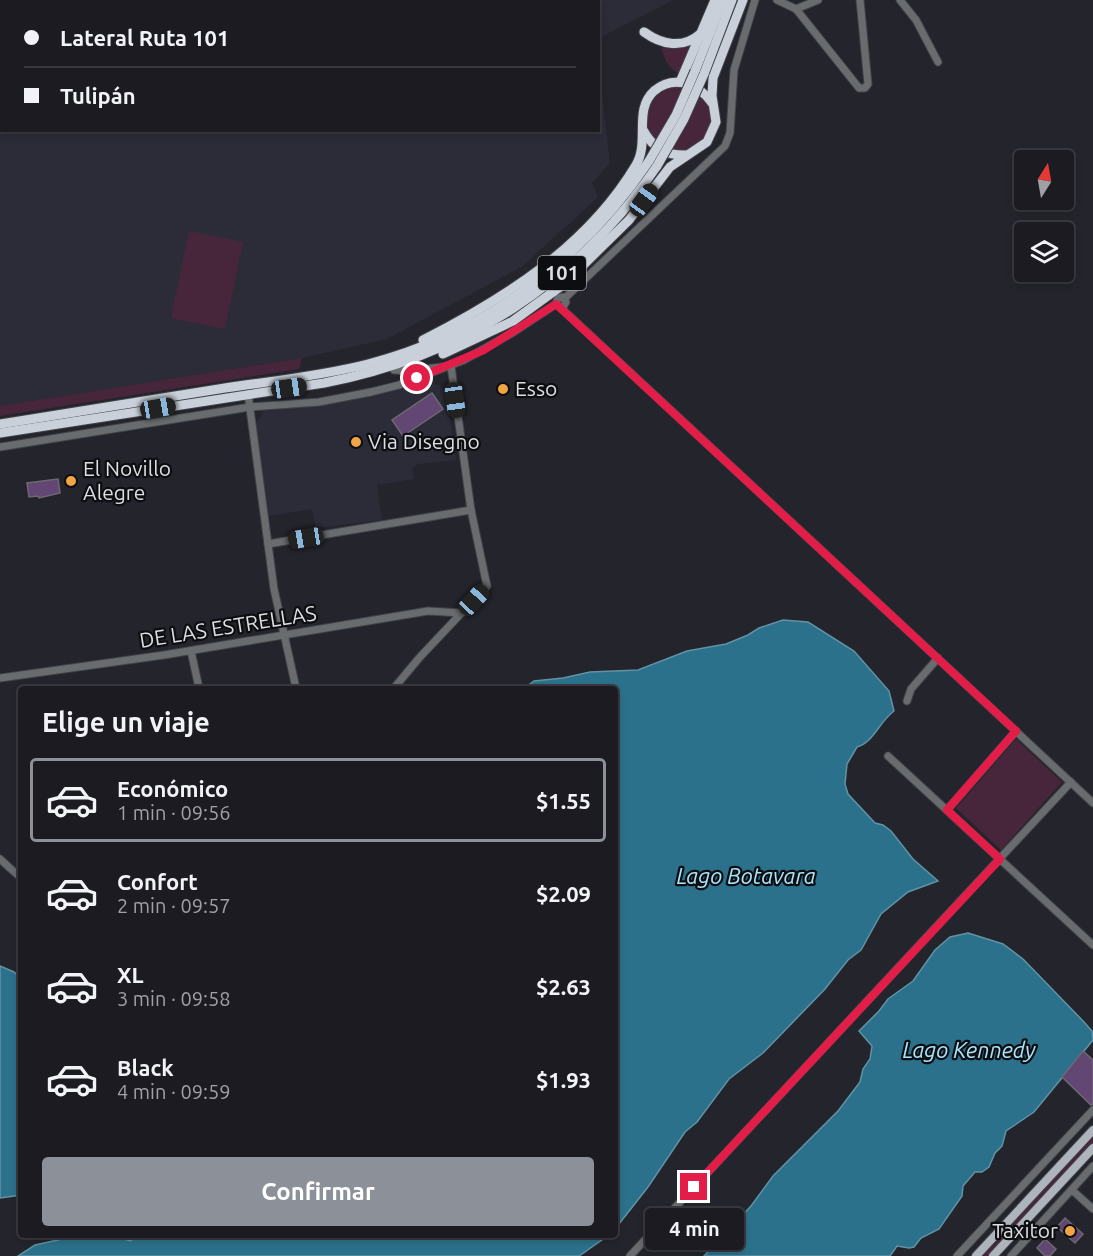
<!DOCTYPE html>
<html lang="es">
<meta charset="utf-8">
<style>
body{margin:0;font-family:Ubuntu,sans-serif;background:#28282e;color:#f1f3f6;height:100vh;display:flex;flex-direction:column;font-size:22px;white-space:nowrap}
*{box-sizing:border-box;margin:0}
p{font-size:20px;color:#a0a1a5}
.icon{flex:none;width:33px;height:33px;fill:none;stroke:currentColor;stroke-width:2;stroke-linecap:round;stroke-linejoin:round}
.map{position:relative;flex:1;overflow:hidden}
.details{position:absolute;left:18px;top:686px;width:600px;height:552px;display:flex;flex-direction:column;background:#1b1b21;border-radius:6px;box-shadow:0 3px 9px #0003,0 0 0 2px #39393f}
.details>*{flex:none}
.guide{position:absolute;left:0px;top:0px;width:600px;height:132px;box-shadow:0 3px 9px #0003,0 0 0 2px #39393f;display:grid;align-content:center;height:132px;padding:0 24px;background:#1b1b21}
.needle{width:39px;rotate:11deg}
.buttons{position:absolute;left:1014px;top:150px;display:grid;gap:12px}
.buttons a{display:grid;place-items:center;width:60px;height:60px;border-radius:6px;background:#1b1b21;box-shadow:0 3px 9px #0003,0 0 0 2px #39393f;font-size:30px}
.end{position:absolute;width:27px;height:27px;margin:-14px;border:8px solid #e11d48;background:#fff;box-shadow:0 0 0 3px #fff}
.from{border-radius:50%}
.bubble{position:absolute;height:42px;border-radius:6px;background:#1b1b21;box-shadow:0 3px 9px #0003,0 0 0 2px #39393f;font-size:20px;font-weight:700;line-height:42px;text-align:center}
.car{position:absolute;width:18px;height:36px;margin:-18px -9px;border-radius:8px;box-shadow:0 0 4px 2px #0007;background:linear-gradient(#222 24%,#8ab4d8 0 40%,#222 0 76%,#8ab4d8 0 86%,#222 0)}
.guide b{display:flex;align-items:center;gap:21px;height:57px;font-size:22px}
.guide b+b{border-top:2px solid #39393f}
.guide i{width:15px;height:15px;background:#f1f3f6}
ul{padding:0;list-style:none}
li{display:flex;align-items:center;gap:18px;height:84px;margin:0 12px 9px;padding:0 12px;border:3px solid transparent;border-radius:6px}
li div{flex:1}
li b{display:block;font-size:22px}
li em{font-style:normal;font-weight:700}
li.on{border-color:#8c9099}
li>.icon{width:54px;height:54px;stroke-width:1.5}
h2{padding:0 24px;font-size:27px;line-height:72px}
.primary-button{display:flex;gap:12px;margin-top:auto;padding:12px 24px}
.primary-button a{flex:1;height:69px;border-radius:6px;background:#8c9099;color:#fff;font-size:24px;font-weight:700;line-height:69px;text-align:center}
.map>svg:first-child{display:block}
.built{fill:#2c2c39}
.green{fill:#47263c}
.water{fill:#2c718b;stroke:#6192a5;stroke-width:1.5}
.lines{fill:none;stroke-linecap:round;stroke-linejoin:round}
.taxiway{stroke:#66666d;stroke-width:16}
.building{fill:#624673;stroke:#6e6971;stroke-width:1.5}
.minor-casing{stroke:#424249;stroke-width:9}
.major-casing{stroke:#424249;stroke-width:10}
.highway-casing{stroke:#424249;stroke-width:11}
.minor{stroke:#696c6f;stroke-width:7}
.major{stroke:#aeb4bb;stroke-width:8}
.highway{stroke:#c9d0d9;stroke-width:9}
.highway-bridge-casing{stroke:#424249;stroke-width:11;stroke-linecap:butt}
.highway-bridge{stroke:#c9d0d9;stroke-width:9}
.route{stroke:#e11d48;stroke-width:8}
.poi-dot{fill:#f3a443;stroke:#0d0e11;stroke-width:2}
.labels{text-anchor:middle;stroke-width:4.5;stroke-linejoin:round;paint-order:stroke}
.shield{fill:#0d0e11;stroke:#9fa0a4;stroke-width:1.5}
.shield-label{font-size:20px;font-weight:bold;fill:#dddee3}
.poi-label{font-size:21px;fill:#dddee3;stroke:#0d0e11;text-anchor:start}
.street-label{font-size:21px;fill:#dddee3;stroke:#0d0e11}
.water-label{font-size:22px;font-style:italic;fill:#abe3fa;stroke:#0d0e11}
</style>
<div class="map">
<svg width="1093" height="1256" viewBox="0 0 1093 1256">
<rect width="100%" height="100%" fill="#24242c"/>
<g class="built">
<path d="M0,0H673L599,38L598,2H2V130H598L599,67L610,163L592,183L598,197L523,266L387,339L302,358L0,406Z"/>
<path d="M421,383L439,385L446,393L456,460L418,464L412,468L414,479L377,485L382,520L316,528L312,509L269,516L255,425L264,411L330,404Z"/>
</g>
<g class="green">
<path d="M693,45L684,66L678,73C667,67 665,59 661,48L678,49Z"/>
<circle cx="679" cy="119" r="32"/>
<path d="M189,231L243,242L225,329L171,318Z"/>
<path d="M302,358L299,369L0,416V406Z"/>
<path d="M1016,739L1062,782L1001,850L956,808Z"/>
<path d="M1093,1135V1144L989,1256H981Z"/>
</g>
<g class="water">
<path d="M783,620L808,622L854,651L889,691L894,711C879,722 874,742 857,747L847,764L845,784L848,794L875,823L883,825L891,831L913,859L938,881L908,892L881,914L861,950L848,960L825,989L763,1053L729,1079L697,1122L685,1132L648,1187L615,1229V688H515L526,687L534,681L563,678L590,672L638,670L687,651L726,644L748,635L759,628Z"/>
<path d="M968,933L1003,944L1023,959L1084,1022L1092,1031L1093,1040L1034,1112L1006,1131L1002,1146L995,1153L989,1167L982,1172H975L963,1186L962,1196L939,1229L921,1238L914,1247L909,1248L897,1246L890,1256H704L751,1206L773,1176L838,1111L860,1082L863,1069L870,1059L872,1046L859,1031L879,1011L888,999L913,981L935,950L950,937Z"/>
<path d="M0,966L14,972L21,979V1195L0,1198Z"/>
<path d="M85,1234L113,1235L130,1241L144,1234L609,1235L579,1256H18L35,1245Z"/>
</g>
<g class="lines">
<g class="taxiway">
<path d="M88,2V0"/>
<path d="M150,2V0"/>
</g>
</g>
<g class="building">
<path d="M432,393L443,409L403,436L392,420Z"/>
<path d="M58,479L60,493L39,498L38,496L29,497L27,483Z"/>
<path d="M1083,1051L1093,1060V1104L1091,1105L1062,1077Z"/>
<path d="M1065,1218L1083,1234L1075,1243L1057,1227Z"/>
<path d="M1045,1239L1056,1249L1050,1256H1045L1037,1248Z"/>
</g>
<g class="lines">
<g class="minor-casing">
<g id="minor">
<path d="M777,0L796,9L818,0"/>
<path d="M900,0L916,20L938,62"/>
<path d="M796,9L859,88H865L868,84L860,0"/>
<path d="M565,298L725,146L730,133L734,70L755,0"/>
<path d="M562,309L1093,803"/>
<path d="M248,394L274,589L296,688"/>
<path d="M0,447L250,407L319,402L371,392L399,385L464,360L512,333L556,304L558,298L563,297L566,302L562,309L556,304"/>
<path d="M268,544L471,510"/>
<path d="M191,651L199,688"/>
<path d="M0,678L164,655L428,611L462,613"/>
<path d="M394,688L420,657L487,586L471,510L451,366L407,371L394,370"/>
<path d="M907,701L911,689L938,658"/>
<path d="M888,756L1093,945"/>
<path d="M947,810L1016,731"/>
<path d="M0,859L21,878"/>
<path d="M1072,1190L1093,1209"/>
<path d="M630,1256L1071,782"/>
<path d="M957,1256L1093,1110"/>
<path d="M1011,1256L1093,1166"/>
</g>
</g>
<g class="major-casing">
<g id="major">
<path d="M976,1256L1093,1130"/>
<path d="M993,1256L1093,1148"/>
</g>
</g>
<g class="highway-casing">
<g id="highway">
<path d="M644,32C662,45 683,49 700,34"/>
<path d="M695,71L723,0"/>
<path d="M704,74L732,0"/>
<path d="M680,82L715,0"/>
<path d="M643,130C653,148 666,156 687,155"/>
<path d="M423,340C505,298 587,247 636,165C650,142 633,110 654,91C674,74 699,84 712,103"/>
<path d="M443,354L513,321L564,284L629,220L670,167L707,142L716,122L712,96L713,78L743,0"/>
<path d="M0,424C75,412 150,400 225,388C272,381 321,376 368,364C484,334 583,260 649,161"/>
<path d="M0,433L324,383C463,356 577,284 657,166"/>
</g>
</g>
<use href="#minor" class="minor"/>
<use href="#major" class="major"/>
<use href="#highway" class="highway"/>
<g class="highway-bridge-casing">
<g id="highway-bridge">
<path d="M649,161L676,115L695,71"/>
<path d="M657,166L684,119L704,74"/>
</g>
</g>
<use href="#highway-bridge" class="highway-bridge"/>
</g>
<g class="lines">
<path class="route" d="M417,378L484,350L556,304L1016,731L947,810L1000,859L694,1187"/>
</g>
<g class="poi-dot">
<circle cx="503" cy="389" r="6"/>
<circle cx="356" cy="442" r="6"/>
<circle cx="71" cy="481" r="6"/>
<circle cx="1070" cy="1231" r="6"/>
</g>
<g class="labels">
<rect class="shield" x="538" y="256" width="48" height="34" rx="4.5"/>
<g class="shield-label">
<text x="562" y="280">101</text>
</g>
<g class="poi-label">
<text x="515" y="396">Esso</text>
<text x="368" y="449">Via Disegno</text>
<text x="83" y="476">El Novillo<tspan x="83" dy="24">Alegre</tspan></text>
<text x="1058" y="1238" text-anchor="end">Taxitor</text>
</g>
<g class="street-label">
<text transform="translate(228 627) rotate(-9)" y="7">DE LAS ESTRELLAS</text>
</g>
<g class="water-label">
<text x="746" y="884">Lago Botavara</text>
<text x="969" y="1058">Lago Kennedy</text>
</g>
</g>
</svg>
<div class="buttons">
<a><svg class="needle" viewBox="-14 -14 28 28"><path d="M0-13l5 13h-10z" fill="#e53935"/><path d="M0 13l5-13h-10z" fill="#a0a1a5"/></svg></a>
<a><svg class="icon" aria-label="layers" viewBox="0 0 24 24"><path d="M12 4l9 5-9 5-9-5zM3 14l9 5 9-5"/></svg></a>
</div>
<i class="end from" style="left:417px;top:378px"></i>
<i class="end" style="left:694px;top:1187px"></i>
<div class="bubble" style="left:645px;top:1208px;width:99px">4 min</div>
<i class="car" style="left:644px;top:200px;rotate:36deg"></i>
<i class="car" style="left:289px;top:388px;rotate:82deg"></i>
<i class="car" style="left:455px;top:400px;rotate:172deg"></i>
<i class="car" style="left:158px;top:408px;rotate:81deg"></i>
<i class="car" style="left:306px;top:538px;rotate:261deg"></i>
<i class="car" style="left:474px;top:600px;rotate:43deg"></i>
<div class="guide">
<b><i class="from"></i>Lateral Ruta 101</b>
<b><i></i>Tulipán</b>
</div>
<section class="details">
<h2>Elige un viaje</h2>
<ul>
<li class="on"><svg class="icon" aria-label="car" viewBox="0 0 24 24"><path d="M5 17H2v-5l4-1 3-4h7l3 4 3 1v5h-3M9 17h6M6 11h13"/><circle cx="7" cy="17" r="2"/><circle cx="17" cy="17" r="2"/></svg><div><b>Económico</b><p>1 min · 09:56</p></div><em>$1.55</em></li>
<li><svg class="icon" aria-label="car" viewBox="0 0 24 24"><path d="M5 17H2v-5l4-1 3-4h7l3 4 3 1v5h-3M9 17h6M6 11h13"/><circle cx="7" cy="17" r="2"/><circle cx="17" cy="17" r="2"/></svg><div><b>Confort</b><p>2 min · 09:57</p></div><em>$2.09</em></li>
<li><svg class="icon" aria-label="car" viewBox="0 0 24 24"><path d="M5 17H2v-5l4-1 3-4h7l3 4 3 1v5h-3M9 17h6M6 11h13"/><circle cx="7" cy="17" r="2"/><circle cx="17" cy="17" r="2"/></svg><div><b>XL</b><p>3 min · 09:58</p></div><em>$2.63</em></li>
<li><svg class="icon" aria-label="car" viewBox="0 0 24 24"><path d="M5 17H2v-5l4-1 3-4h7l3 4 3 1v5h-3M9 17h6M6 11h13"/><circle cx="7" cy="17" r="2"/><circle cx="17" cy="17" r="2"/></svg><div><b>Black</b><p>4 min · 09:59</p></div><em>$1.93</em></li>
</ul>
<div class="primary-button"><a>Confirmar</a></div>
</section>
</div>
